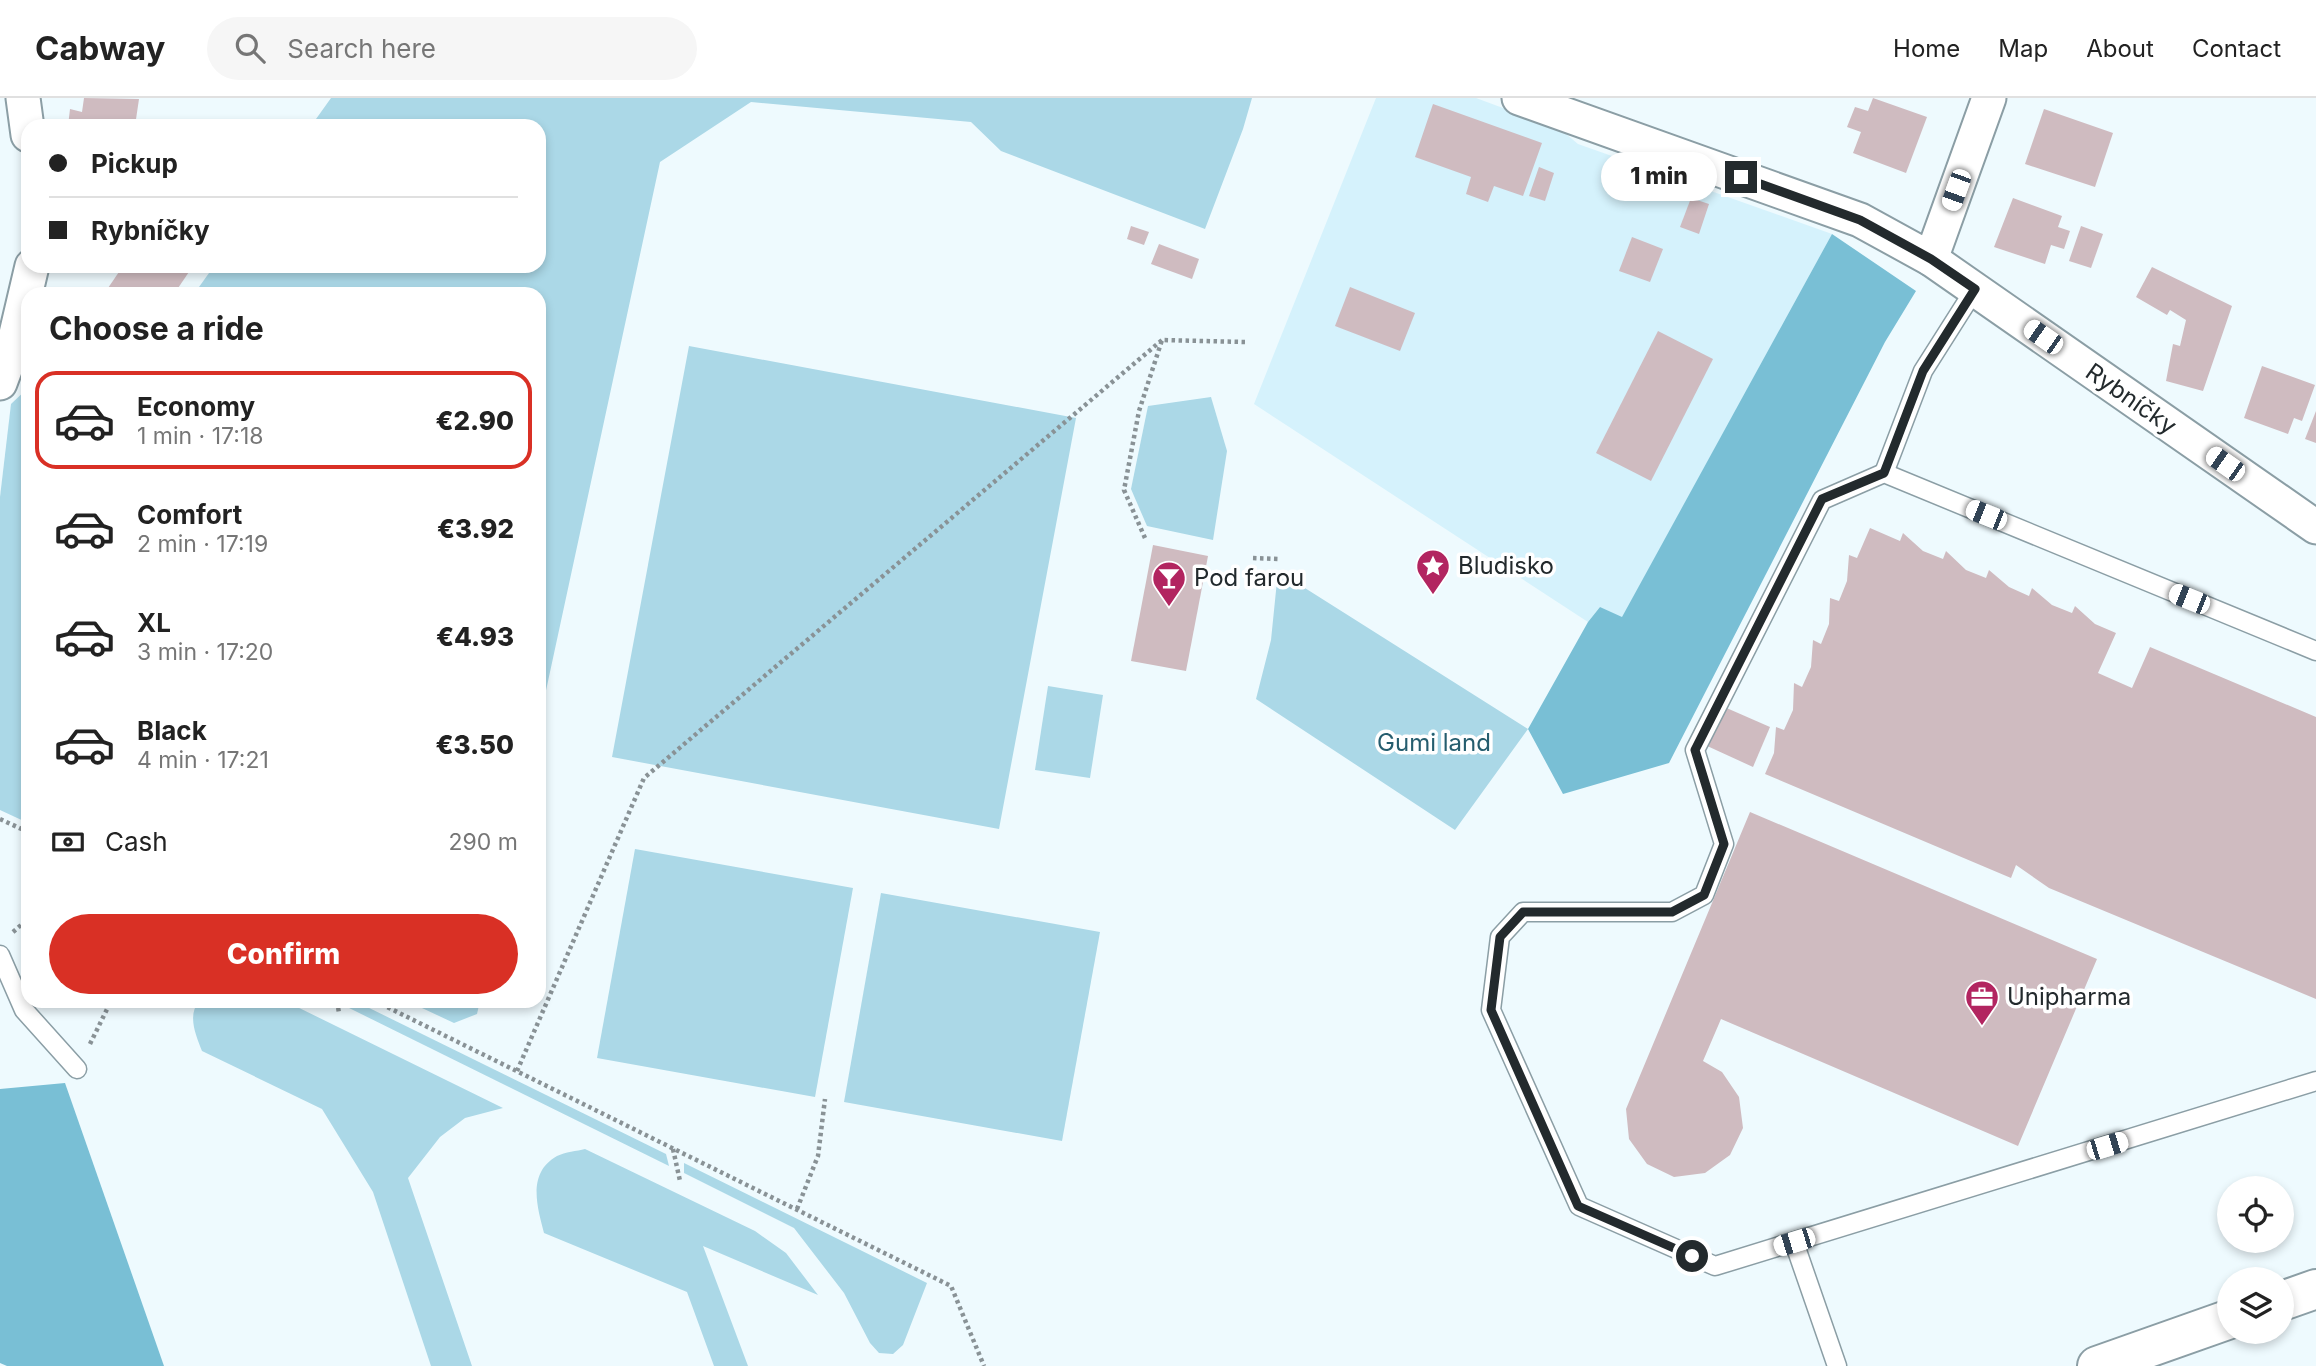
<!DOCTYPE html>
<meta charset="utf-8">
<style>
body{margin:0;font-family:Inter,sans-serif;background:#f6f6f6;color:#222;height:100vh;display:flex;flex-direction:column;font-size:26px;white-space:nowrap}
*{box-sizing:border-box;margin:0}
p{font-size:23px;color:#767676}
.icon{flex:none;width:38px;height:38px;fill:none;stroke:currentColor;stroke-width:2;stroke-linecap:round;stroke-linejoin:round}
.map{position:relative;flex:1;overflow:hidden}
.sheet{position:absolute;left:21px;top:189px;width:525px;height:721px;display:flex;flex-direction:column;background:#fff;border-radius:21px;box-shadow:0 4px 10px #0003}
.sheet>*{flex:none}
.top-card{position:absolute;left:21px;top:21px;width:525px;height:154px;border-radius:21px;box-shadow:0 4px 10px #0003;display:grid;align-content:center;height:154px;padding:0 28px;background:#fff}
.buttons{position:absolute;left:2217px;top:1078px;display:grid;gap:14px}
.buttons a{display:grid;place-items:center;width:77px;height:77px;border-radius:50%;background:#fff;box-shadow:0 4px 10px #0003;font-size:35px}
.end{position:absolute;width:32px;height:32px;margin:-16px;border:9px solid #232a2d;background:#fff;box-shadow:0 0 0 4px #fff}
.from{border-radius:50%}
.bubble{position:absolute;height:49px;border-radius:24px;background:#fff;box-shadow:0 4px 10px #0003;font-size:23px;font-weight:800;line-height:49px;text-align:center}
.car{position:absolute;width:21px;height:42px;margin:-21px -10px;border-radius:9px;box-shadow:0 0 5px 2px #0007;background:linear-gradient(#fff 24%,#345 0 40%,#fff 0 76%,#345 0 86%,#fff 0)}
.top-card b{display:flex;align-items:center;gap:24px;height:66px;font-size:26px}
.top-card b+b{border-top:2px solid #e0e0e0}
.top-card i{width:18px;height:18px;background:#222}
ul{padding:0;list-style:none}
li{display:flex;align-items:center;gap:21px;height:98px;margin:0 14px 10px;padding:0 14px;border:4px solid transparent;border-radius:21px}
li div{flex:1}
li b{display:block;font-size:26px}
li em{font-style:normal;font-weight:800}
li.active{border-color:#d93025}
li>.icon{width:63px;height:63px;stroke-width:1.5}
h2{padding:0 28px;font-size:32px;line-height:84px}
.pay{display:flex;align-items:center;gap:18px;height:77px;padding:0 28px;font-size:26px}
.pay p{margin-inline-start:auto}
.cta{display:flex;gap:14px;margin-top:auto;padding:14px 28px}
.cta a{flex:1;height:80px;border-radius:42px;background:#d93025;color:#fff;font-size:28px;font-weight:800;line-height:80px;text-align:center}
header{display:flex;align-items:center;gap:42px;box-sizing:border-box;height:98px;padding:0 35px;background:#fff;border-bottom:2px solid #e0e0e0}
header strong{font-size:33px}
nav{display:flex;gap:38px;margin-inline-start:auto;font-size:24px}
.search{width:490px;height:63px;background:#f6f6f6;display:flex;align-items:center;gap:18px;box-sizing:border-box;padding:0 24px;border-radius:38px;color:#767676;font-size:26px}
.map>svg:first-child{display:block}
.built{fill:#d5f2fc}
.green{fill:#abd8e7}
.forest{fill:#79bfd5}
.building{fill:#cfbbc0}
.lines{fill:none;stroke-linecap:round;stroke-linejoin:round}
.service-casing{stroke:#8b9ea5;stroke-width:21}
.minor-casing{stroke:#8b9ea5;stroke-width:37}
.tertiary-casing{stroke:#8b9ea5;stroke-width:42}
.path{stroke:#899296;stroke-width:4.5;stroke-dasharray:3.5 3.5;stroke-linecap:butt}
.service{stroke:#fff;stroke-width:18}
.minor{stroke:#fff;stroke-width:33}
.tertiary{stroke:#fff;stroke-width:38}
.route{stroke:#232a2d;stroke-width:9}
.labels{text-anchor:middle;stroke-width:7;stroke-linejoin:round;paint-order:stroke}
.street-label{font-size:24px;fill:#232a2d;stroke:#fff}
.poi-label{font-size:24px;fill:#232a2d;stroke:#fff;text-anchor:start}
.park-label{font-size:24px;fill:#255d6e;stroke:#fff}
</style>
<header>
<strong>Cabway</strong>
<div class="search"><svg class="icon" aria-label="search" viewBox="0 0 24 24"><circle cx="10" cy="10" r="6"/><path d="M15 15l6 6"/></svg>Search here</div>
<nav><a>Home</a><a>Map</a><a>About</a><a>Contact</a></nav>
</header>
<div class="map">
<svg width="2316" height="1268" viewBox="0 0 2316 1268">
<rect width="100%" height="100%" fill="#eefafe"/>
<path class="built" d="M1376,0H1476L1560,31L1578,46L1832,136L1622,520L1600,509L1588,524L1254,306Z"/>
<g class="green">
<path d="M331,0H1252L1243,31L1205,131L1001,53L971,24L751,4L660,64L539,625V196H194L214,168H539V28H311Z"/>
<path d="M689,248L1076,320L999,731L612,659Z"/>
<path d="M28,290V725L0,712V399L11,306Z"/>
<path d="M1211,299L1227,353L1213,442L1147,428L1131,391L1148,308Z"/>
<path d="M1278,473L1528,631L1455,732L1256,601L1271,542Z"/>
<path d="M1048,588L1103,597L1090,680L1035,672Z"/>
<path d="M635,751L853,790L815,999L597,960Z"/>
<path d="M881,795L1100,834L1062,1043L844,1004Z"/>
<path d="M199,903H285L503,1010L465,1020L440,1039L408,1080L472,1268H431L373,1094L322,1011L202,953C196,937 187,918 199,903Z"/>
<path d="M344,903H355L666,1056L669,1068L345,908Z"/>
<path d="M407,903H480L477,916L454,925Z"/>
<path d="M585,1051L755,1133L786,1155L818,1197L703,1148L748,1268H714L687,1194L544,1135C537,1108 527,1075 557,1058C565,1054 577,1053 585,1051Z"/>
<path d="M684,1065L927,1185L903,1247L893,1256L879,1255L870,1245L844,1195L794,1130L684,1075Z"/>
</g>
<g class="forest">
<path d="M1832,136L1916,193L1885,244L1669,665L1563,696L1528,631L1588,524L1600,509L1622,519Z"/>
<path d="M65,985L164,1268H7L0,1265V991Z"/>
</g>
<g class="building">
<path d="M84,0L139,1L135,28H68L70,11L82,14Z"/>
<path d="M1873,0L1927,19L1906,75L1853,55L1861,34L1847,29L1855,9L1868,13Z"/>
<path d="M1433,6L1542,45L1523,98L1494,88L1488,104L1466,96L1471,79L1415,59Z"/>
<path d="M2044,11L2113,35L2095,89L2025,66Z"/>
<path d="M1539,69L1554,75L1545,103L1529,98Z"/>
<path d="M1691,100L1709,106L1699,136L1680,129Z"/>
<path d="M2013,100L2062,118L2058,129L2070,133L2064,151L2051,147L2045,166L1994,149Z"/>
<path d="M1131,128L1149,134L1144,147L1127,141Z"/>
<path d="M2081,128L2103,136L2091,170L2069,163Z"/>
<path d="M1632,139L1663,151L1650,184L1619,173Z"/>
<path d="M1159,146L1199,161L1192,181L1151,166Z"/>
<path d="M123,168H193L174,196H110L106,193Z"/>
<path d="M2152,169L2232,208L2203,293L2166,283L2173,246L2180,248L2186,222L2170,212L2167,217L2136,199Z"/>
<path d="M1350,189L1415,215L1400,253L1335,228Z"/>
<path d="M1658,233L1713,261L1651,383L1596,355Z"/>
<path d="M2262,268L2315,287L2302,323L2294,320L2288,336L2244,320Z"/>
<path d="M2316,313V345L2305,341Z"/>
<path d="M1870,430L1900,443L1903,435L1923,453L1943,461L1946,453L1966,472L1986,480L1989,472L2009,489L2029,498L2032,490L2052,507L2072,515L2075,508L2095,526L2116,535L2098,575L2132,590L2150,549L2316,619V901L2049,790L2016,767L2011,780L1765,676L1774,655L1776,629L1784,632L1793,612L1794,585L1802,589L1811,569L1813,542L1821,546L1829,526L1830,500L1839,503L1847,483L1849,457L1857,460Z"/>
<path d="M1153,447L1208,458L1186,573L1131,563Z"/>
<path d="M1722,608L1770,629L1753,669L1705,647Z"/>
<path d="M1750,714L2097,861L2018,1048L1721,921L1703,963L1722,974L1739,999L1743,1030L1730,1057L1705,1075L1674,1079L1647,1066L1629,1041L1626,1011Z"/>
</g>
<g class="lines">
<g class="service-casing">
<g id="service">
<path d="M1884,375L1923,273L1975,191"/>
<path d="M2316,553L1884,375L1822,402L1695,652L1724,746L1704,797L1672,814H1523L1500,839L1491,912L1579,1108L1715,1168L2316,983"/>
<path d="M0,857L24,912L77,971"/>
<path d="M1794,1144L1837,1268"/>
</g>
</g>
<g class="minor-casing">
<g id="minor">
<path d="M23,0L28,37"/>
<path d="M1519,0L1860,122L1931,161L2316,429"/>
<path d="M1931,161L1989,0"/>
<path d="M0,285L12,253L32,168"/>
</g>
</g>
<g class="tertiary-casing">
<g id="tertiary">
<path d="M2282,1203L2316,1191"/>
<path d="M2097,1268L2230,1221"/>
</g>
</g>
<g class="path">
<path d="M1145,440L1124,392L1139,313L1162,242L1245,244"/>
<path d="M1253,460L1278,461"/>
<path d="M0,721L28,734"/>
<path d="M13,834L28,821"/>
<path d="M337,903L339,915"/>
<path d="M375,903L951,1188L984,1268"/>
<path d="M90,946L111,903"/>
<path d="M517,973L644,680L1162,242"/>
<path d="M673,1051L680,1083"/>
<path d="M797,1111L818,1058L825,1001"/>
</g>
<use href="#service" class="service"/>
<use href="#minor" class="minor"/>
<use href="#tertiary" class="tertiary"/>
</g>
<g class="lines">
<path class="route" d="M1692,1158L1578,1108L1491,912L1500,839L1523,814H1672L1704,797L1724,746L1695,652L1822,401L1884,375L1923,273L1975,191L1931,161L1860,122L1741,79"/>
</g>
<defs>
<g id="sight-pin" transform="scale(1.75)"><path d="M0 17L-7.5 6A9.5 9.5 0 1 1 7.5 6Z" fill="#b22560" stroke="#fff"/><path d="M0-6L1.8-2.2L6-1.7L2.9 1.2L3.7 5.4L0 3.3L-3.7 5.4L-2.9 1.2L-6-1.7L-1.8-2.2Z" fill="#fff"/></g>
<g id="bar-pin" transform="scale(1.75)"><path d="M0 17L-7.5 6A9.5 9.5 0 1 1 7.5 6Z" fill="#b22560" stroke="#fff"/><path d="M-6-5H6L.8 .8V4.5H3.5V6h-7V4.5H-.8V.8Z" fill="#fff"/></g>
<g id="office-pin" transform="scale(1.75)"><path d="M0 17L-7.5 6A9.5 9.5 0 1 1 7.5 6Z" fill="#b22560" stroke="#fff"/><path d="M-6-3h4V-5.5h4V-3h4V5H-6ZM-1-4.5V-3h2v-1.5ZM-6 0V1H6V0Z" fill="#fff"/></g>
</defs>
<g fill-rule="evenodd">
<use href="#sight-pin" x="1433" y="468"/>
<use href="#bar-pin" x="1169" y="480"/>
<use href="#office-pin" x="1982" y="899"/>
</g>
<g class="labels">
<g class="street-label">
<text transform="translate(2131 301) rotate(35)" y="8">Rybníčky</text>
</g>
<g class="poi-label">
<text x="1458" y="476">Bludisko</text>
<text x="1194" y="488">Pod farou</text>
<text x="2007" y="907">Unipharma</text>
</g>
<g class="park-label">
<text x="1434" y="653">Gumi land</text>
</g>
</g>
</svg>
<div class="buttons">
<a><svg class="icon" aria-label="locate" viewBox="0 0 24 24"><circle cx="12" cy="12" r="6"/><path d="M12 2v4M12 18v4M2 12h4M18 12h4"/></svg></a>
<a><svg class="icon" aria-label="layers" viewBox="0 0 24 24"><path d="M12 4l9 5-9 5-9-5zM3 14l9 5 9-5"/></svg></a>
</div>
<i class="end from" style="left:1692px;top:1158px"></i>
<i class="end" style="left:1741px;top:79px"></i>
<div class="bubble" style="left:1601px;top:54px;width:116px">1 min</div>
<i class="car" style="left:1956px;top:92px;rotate:200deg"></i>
<i class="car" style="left:2043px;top:239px;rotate:305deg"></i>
<i class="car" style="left:2225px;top:366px;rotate:305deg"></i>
<i class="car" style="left:1986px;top:417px;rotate:292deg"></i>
<i class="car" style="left:2189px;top:501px;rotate:292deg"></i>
<i class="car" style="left:2107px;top:1048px;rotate:73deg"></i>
<i class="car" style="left:1794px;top:1144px;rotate:253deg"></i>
<div class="top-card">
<b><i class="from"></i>Pickup</b>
<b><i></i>Rybníčky</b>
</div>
<section class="sheet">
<h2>Choose a ride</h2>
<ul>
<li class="active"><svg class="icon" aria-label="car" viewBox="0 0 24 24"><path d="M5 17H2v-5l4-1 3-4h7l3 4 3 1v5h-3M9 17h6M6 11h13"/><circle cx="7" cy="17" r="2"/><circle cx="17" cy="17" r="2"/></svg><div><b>Economy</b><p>1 min · 17:18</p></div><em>€2.90</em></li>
<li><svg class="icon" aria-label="car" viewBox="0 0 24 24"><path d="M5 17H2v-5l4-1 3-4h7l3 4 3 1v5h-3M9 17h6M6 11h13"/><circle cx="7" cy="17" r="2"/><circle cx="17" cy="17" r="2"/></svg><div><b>Comfort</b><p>2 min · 17:19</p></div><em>€3.92</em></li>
<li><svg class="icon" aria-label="car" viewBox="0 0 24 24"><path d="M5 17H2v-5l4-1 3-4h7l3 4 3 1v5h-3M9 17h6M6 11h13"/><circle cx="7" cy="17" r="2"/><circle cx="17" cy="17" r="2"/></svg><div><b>XL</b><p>3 min · 17:20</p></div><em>€4.93</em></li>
<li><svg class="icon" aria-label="car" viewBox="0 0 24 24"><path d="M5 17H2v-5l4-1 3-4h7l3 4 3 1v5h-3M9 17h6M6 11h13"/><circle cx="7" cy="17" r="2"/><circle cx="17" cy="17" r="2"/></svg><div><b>Black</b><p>4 min · 17:21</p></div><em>€3.50</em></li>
</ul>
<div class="pay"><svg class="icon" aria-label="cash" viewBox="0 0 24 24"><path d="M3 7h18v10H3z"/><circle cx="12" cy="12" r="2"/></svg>Cash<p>290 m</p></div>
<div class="cta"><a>Confirm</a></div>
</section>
</div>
